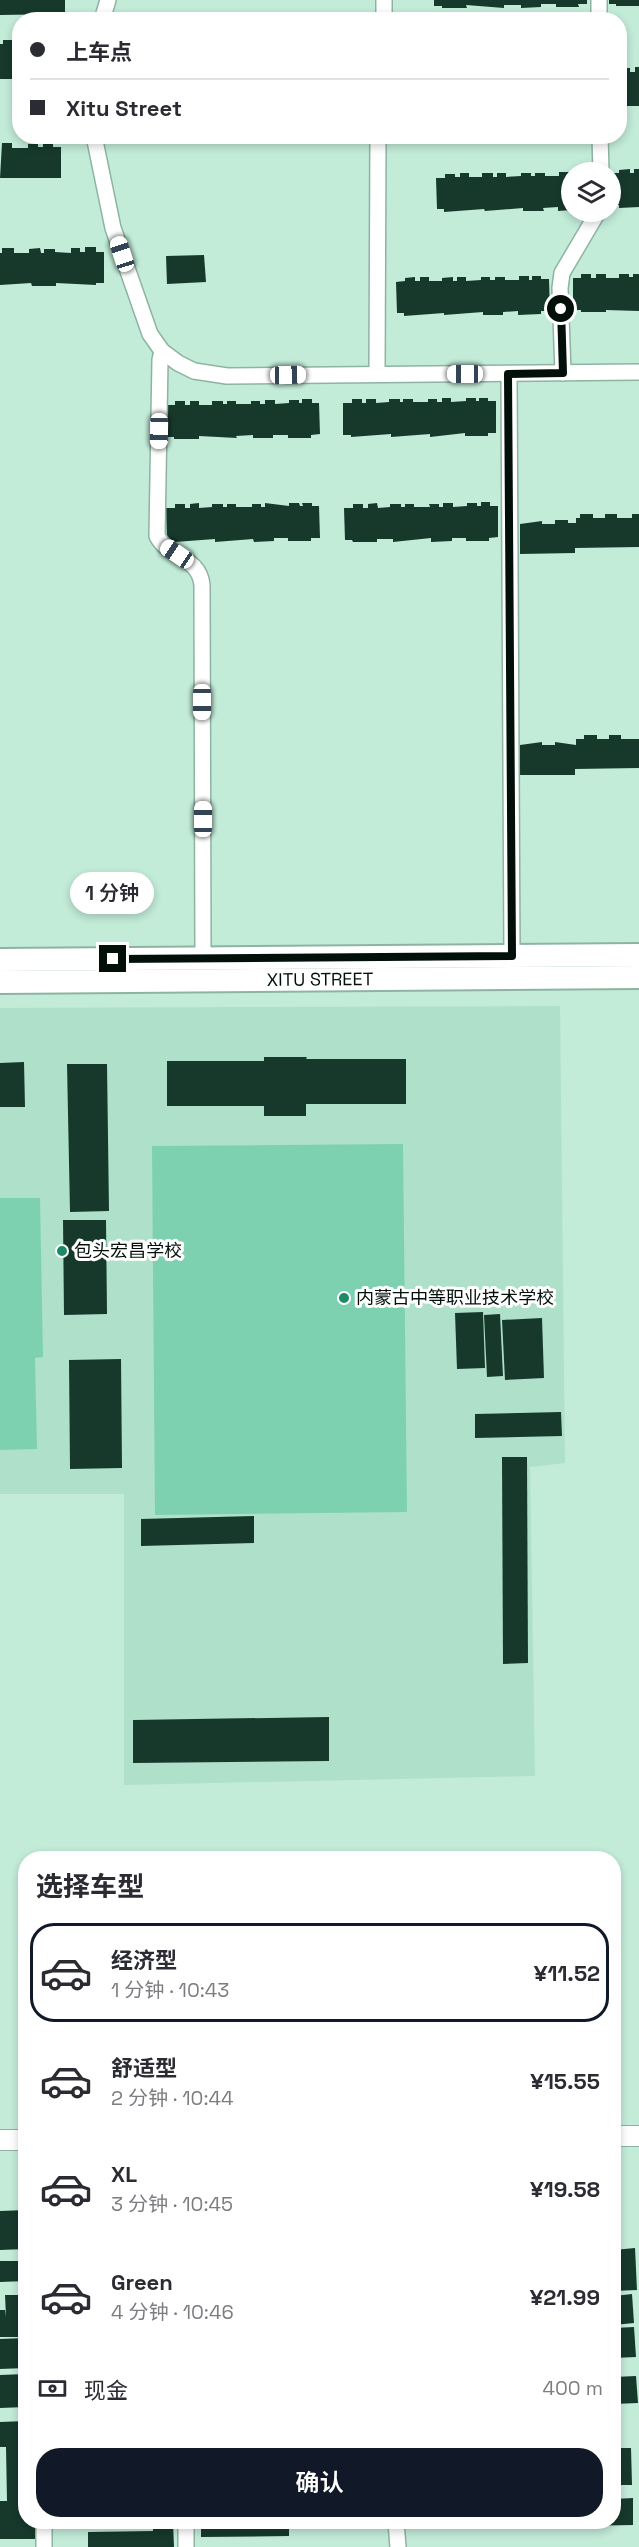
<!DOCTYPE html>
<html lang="zh">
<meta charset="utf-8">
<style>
body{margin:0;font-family:"Space Grotesk","Noto Sans SC",sans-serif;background:#f2f2f3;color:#2b2b33;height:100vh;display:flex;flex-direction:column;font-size:22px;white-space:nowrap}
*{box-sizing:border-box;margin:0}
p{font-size:20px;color:#7c7c81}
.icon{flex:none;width:33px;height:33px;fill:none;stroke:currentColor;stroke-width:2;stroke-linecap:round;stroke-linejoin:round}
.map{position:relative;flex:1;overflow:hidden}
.panel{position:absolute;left:18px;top:1851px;width:603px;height:678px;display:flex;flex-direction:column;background:#fff;border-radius:24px;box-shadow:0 3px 9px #0003}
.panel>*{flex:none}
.hud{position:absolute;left:12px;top:12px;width:615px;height:132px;border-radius:24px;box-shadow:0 3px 9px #0003;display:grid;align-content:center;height:132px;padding:0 18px;background:#fff}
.buttons{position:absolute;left:561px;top:162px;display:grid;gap:12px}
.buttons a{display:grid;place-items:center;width:60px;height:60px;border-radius:50%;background:#fff;box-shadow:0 3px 9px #0003;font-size:30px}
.end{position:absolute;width:27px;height:27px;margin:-14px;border:8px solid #03100a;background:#fff;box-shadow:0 0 0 3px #fff}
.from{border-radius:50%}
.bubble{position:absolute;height:42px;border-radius:21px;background:#fff;box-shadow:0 3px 9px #0003;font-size:20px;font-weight:600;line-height:42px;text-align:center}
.car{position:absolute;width:18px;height:36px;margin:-18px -9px;border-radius:8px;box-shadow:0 0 4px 2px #0007;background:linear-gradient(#fff 24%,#345 0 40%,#fff 0 76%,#345 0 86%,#fff 0)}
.hud b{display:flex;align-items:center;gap:21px;height:57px;font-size:22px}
.hud b+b{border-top:2px solid #e1e1e2}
.hud i{width:15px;height:15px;background:#2b2b33}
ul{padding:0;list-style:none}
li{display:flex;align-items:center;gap:18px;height:99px;margin:0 12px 9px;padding:0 6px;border:3px solid transparent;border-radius:24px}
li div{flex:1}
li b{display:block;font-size:22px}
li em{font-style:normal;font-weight:600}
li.on{border-color:#111827}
li>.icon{width:54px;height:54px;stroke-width:1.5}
h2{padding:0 18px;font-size:27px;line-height:72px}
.pay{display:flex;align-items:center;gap:15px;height:66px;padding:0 18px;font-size:22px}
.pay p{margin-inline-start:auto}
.cta{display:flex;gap:12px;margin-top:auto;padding:12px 18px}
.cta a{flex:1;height:69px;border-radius:24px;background:#111827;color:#fff;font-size:24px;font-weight:600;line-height:69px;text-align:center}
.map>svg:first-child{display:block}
.built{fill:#aee0ca}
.green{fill:#7ed1b0}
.building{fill:#17392c}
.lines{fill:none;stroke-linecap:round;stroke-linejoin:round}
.minor-casing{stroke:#8db4a3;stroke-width:18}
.tertiary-casing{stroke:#8db4a3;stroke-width:22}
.secondary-casing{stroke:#8db4a3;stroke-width:26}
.minor{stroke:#fff;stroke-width:15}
.tertiary{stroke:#fff;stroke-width:20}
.secondary{stroke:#fff;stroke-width:22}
.route{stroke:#03100a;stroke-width:8}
.poi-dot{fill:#1d8967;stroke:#fff;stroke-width:2}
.labels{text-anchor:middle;stroke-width:6;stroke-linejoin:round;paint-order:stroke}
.street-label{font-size:18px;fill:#03100a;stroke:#fff}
.poi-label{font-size:18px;fill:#03100a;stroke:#fff;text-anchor:start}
</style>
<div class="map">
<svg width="639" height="2547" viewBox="0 0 639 2547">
<rect width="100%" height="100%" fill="#c2ebd8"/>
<path class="built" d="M560,1006L565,1463L530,1467L535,1776L124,1785V1494H0V1008Z"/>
<g class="green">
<path d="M403,1144L407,1512L155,1515L152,1146Z"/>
<path d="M0,1198H40L43,1357L35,1358L37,1449L0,1450Z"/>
</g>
<g class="building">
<path d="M0,0H65V14L0,15Z"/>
<path d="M434,0H587V4H578L579,7H556V4H541V7L521,8V5H504V8L466,5L467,8H442V6H434Z"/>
<path d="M609,0H639V6H616V4H609Z"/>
<path d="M3,40H13V44H20V76L14,77V79H0V44H3Z"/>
<path d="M635,67H639V106H620V68H630V72H635Z"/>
<path d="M2,143H12V148H28V144H38V147H43V143H53V147H61V178H0Z"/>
<path d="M630,169V173H634V169H639V207L619,208V205H611V173H619V170Z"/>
<path d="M559,172H569L572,176V210L558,211V207L543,208L544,211H523V208L485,211L484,209L444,212V209H437L436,178H445V174H455V177H460V173H469V177H482V173H493V177H497V173H506V177L521,176V173H531V176H535V173H545V176H559Z"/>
<path d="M85,247H96V252H104V283H96V285L56,283V286H32L31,283L0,285V253H2V248H14V253H29V249L40,248L41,253H44V249H55V252L71,253V248H80V252H85Z"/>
<path d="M204,255L206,282L167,284L166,256Z"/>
<path d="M581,274H591V278H596V274H606V278H619V274H629V277H633V274H639V311L606,310V312H581V310H573V278H581Z"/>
<path d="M519,276H529V280H532V276H541V279H549L550,311H541V314L518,315V311L503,312V315H483V312L444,315V313L404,316V313H397L396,282L405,281V278L415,277V281H420V277H429V281H442V278L453,277V281H457V277H466V281L481,280V277H490V280H495V277H505V280H519Z"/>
<path d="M442,398H451V402L466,401V398H476V401H479V398H488V401H496V433H488V436H465V433L430,437V434L391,437V434L351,437V435H343V403H352V399H362V403H366V399H376V403L389,402V399H400V402H403V399H413V402H428V399H437V402H442Z"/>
<path d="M302,399H312V403H319L320,434L311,435V438H288V435H273V438H253V435L236,436L237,438L199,436V439H174V437H167L166,405H175V401H185V405H190V401H199V405H212V401H223V404H227V401H236V404H251V401H260V404H265V400H275V404L289,403V400H299V403H302Z"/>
<path d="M481,502H490V506H498V537L489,538V541H466V538H452V541L431,542V538L393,542V539H377V542H353L352,540H345L344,508H353V504H363V508H368V504L377,503L378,508L390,507V504H401V507H405V504H414V507H430L429,504H439V507H443V503H453V507L467,506V503H477V506H481Z"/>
<path d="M199,503V508L212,507V504H223V507H227V504H236V507H252V504H261V507H265V503L289,506V503H299L300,506H303L302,503H312V506H319L320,538H311V541H288V538H274V541L254,542L253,539L215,542V539L175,542L174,540H167L166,508H175V504H185V508H190V504Z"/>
<path d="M580,514H593V518H605V514H617V518H632V514H639V547L575,548V553L520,554V524L542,521V524H555V520H568V523H576V518H580Z"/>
<path d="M584,735H597V739H609V735H621V739H639V768L575,769V775H520V745L542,742V745H555V742L576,745V739H584Z"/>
<path d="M264,1057H307L306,1059H406V1104H306V1116H264V1106H167V1061H264Z"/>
<path d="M24,1062L25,1107H0V1063Z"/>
<path d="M67,1064H107L109,1211L70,1212Z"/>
<path d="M63,1220H106L107,1314L64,1315Z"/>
<path d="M483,1312L485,1368L457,1369L455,1313Z"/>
<path d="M500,1314L503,1376L487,1377L484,1315Z"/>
<path d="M542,1318L544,1378L505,1380L502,1320Z"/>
<path d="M121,1359L122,1468L70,1469L69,1360Z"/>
<path d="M561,1412L562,1436L475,1438V1414Z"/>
<path d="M502,1457H527L528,1663L503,1664Z"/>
<path d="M254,1516V1543L141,1546V1519Z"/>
<path d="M329,1717V1761L133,1763V1720Z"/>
<path d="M26,2210V2249L0,2250V2211Z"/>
<path d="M635,2248L637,2290L614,2291V2250Z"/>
<path d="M0,2261H26V2281L0,2282Z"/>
<path d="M632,2294L634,2323L614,2325V2296Z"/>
<path d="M5,2295H26V2337H0V2310H5L6,2317Z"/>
<path d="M634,2327L636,2357L614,2358V2328Z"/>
<path d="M26,2338V2368L0,2369V2339Z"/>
<path d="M26,2374V2407L0,2408V2375Z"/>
<path d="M636,2376L638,2403L614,2404V2377Z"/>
<path d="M26,2421V2522H36V2539H0V2501H7L6,2447H0V2422Z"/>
<path d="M614,2448H631L632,2485H614Z"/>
<path d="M633,2498V2525L579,2526V2522H614V2499Z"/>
<path d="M153,2522H173L174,2547H88V2532L153,2531Z"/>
<path d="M201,2522H289V2536L201,2537Z"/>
</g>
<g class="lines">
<g class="minor-casing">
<g id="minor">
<path d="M384,0V20"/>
<path d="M599,0V20"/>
<path d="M102,20L108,0"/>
<path d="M94,136L113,228L150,334L162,351L178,363L194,371L227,376L639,372"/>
<path d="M600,136L601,172"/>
<path d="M162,351L160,360L157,536C169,559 199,556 202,585L203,958"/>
<path d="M377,373L378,136"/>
<path d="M563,373L560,288L562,273L598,212"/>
<path d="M509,374L512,956"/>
<path d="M44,2522V2547"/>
<path d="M186,2522V2547"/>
<path d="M396,2522L398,2547"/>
</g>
</g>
<g class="tertiary-casing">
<g id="tertiary">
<path d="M614,2136H639"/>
<path d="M0,2140H26"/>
</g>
</g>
<g class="secondary-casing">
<g id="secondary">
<path d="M0,960L639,955"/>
<path id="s1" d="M0,982L639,977"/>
</g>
</g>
<use href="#minor" class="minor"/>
<use href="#tertiary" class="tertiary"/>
<use href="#secondary" class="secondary"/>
</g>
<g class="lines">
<path class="route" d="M113,959L512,956L508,374L563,373L561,309"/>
</g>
<g class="poi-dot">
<circle cx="62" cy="1251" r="6"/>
<circle cx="344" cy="1298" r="6"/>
</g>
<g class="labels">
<g class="street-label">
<text dy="6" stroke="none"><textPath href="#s1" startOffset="320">XITU STREET</textPath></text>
</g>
<g class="poi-label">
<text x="74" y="1257">包头宏昌学校</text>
<text x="356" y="1304">内蒙古中等职业技术学校</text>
</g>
</g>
</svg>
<div class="buttons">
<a><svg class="icon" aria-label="layers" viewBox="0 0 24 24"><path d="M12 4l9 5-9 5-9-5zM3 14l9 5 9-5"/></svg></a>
</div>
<i class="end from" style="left:561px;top:309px"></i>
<i class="end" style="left:113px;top:959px"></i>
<div class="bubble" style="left:70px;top:872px;width:84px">1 分钟</div>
<i class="car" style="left:122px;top:254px;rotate:342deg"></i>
<i class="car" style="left:465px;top:374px;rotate:270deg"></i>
<i class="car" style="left:288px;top:375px;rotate:89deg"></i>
<i class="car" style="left:159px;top:431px;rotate:181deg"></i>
<i class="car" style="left:177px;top:554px;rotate:304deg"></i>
<i class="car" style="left:202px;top:702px;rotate:180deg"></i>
<i class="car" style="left:203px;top:819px;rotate:0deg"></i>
<div class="hud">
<b><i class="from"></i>上车点</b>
<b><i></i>Xitu Street</b>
</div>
<section class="panel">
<h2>选择车型</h2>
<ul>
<li class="on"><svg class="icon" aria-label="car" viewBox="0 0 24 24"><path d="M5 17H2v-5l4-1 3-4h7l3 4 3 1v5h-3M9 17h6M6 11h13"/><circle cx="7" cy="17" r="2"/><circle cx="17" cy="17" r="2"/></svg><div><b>经济型</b><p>1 分钟 · 10:43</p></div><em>¥11.52</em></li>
<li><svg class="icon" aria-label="car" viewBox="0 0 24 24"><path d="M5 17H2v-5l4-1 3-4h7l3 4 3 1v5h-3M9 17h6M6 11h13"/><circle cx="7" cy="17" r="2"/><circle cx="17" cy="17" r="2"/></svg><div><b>舒适型</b><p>2 分钟 · 10:44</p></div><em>¥15.55</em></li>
<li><svg class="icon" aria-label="car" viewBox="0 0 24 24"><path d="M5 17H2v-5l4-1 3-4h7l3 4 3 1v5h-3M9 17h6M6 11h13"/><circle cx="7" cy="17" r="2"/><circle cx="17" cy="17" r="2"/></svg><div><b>XL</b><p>3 分钟 · 10:45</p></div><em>¥19.58</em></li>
<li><svg class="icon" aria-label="car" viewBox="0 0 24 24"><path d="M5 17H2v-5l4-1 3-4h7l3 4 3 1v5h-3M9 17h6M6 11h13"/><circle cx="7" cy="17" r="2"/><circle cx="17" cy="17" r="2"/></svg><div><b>Green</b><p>4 分钟 · 10:46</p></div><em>¥21.99</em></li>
</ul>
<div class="pay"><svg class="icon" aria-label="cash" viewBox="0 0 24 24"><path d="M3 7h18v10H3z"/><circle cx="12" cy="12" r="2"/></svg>现金<p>400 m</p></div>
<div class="cta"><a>确认</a></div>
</section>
</div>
